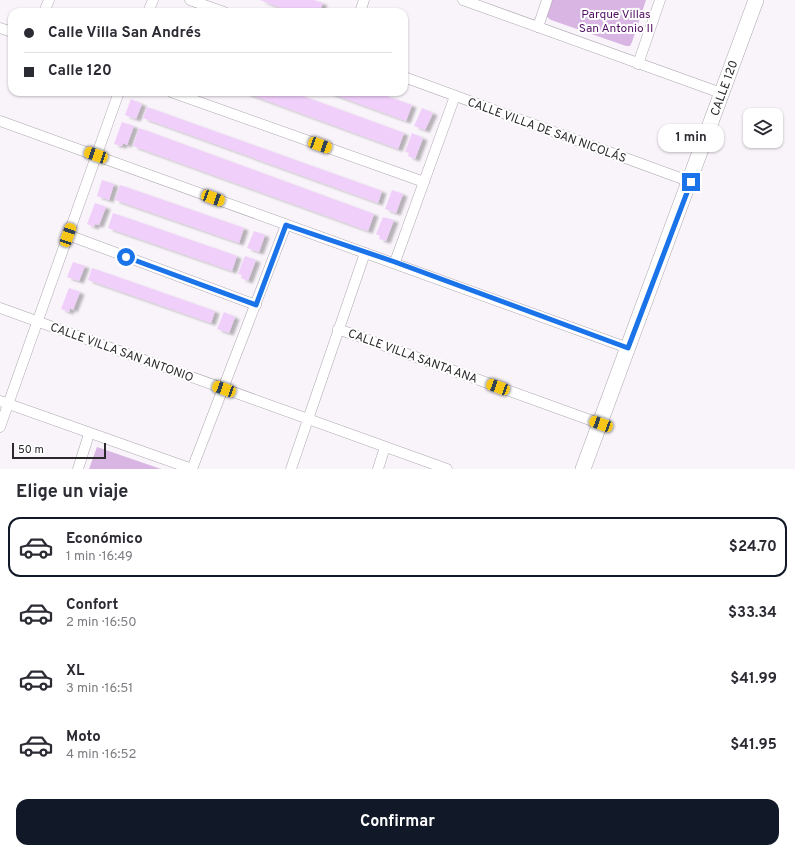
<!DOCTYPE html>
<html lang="es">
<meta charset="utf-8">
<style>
body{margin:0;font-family:Overpass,sans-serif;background:#f7f7f7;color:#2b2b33;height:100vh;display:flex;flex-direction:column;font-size:15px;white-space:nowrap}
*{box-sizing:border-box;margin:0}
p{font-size:13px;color:#7c7c81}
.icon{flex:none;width:22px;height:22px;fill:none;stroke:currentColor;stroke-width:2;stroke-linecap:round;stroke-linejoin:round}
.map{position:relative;height:469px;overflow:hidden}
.side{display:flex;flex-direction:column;background:#fff;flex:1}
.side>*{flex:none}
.hud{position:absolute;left:8px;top:8px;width:400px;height:88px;border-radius:12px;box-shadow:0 1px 3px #0004;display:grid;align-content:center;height:88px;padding:0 16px;background:#fff}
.fabs{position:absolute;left:743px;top:108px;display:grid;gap:8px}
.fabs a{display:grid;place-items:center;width:40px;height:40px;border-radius:8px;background:#fff;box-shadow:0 1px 3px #0004;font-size:20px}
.scale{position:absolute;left:12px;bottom:10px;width:94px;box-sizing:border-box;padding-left:4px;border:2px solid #2b292c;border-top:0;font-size:11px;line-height:14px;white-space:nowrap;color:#2b292c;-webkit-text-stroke:3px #fff;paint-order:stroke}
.end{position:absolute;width:18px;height:18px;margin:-9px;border:5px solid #1a73e8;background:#fff;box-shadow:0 0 0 2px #fff}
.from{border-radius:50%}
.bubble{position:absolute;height:28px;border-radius:12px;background:#fff;box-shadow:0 1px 3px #0004;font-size:13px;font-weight:700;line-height:28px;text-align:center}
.car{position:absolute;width:12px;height:24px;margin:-12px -6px;border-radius:5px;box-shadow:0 0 3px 1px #0007;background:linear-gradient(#f5c518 24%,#345 0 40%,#f5c518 0 76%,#345 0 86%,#f5c518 0)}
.hud b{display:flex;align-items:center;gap:14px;height:38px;font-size:15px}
.hud b+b{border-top:1px solid #e1e1e2}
.hud i{width:10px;height:10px;background:#2b2b33}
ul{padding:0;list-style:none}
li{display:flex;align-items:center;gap:12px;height:60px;margin:0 8px 6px;padding:0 8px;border:2px solid transparent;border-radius:12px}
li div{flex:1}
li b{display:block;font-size:15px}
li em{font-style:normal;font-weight:700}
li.active{border-color:#111827}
li>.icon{width:36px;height:36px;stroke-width:1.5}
h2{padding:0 16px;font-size:18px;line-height:48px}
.button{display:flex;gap:8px;margin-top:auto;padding:8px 16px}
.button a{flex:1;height:46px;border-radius:12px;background:#111827;color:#fff;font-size:16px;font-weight:700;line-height:46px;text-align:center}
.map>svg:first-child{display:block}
.green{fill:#d9b5e4}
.building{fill:#f0cffa;filter:url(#shadow)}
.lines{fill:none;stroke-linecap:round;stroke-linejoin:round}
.minor-casing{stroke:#ada8af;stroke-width:11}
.secondary-casing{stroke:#ada8af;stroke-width:16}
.minor{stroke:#fff;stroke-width:10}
.secondary{stroke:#fff;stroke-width:15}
.route{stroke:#1a73e8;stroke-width:5}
.labels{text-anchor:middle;stroke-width:4;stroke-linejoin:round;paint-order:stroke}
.park-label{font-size:12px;fill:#531164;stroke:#fff}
.street-label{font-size:12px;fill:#2b292c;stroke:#fff}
</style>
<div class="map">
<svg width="795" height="469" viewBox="0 0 795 469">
<defs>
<filter id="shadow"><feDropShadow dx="4.5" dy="2.5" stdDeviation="1" flood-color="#0004"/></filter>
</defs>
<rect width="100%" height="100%" fill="#f9f3fa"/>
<g class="green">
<path d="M550,0H646L632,42L630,46H626L551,20L546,16Z"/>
<path d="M97,447L161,469H89Z"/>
</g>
<g class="building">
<path d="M260,0H314L323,3L319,12H292Z"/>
<path d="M243,92H292L404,133L398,149Z"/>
<path d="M327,92H375L412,105L406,121Z"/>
<path d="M131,99L142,104L136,119L125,115Z"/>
<path d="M147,107L382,191L378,203L143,118Z"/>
<path d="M422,108L433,113L425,130L414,126Z"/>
<path d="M122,122L134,126L127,145L123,143L122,146L114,144Z"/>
<path d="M139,128L374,214L368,231L133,146Z"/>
<path d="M412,133L423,138L415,159L408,156L409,153L405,152Z"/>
<path d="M102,180L114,184L109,200L97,196Z"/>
<path d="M120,185L244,228L239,243L115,200Z"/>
<path d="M392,190L403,194L396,213L385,209Z"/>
<path d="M95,203L106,207L99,225L95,224L94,227L87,224Z"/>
<path d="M113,213L237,256L232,271L108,228Z"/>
<path d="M383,217L394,220L386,241L379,239L380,236L376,234Z"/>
<path d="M254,231L265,235L259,252L247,248Z"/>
<path d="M245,256L256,260L248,281L241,278L242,275L238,274Z"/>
<path d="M73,262L85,266L79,281L67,277Z"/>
<path d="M92,268L215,311L211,323L88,280Z"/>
<path d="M69,288L80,292L73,310L70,308L69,312L61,309Z"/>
<path d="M224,312L235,317L229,333L217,329Z"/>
</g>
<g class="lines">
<g class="minor-casing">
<g id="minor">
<path d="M190,0L224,12"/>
<path d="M463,0L721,93"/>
<path d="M44,12L49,0"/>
<path d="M148,12L153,0"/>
<path d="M360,12L364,0"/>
<path d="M538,27L547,0"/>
<path d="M0,28L12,32"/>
<path d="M638,64L660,0"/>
<path d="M404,77L691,182"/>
<path d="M171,92L424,182"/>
<path d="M0,121L628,348"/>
<path d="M68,235L256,305"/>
<path d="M395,262L455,96"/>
<path d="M0,308L447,469"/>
<path d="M338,329L601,424"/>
<path d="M0,401L192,469"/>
<path d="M0,427L119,92"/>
<path d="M78,469L89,434"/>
<path d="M192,469L286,225"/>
<path d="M291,469L365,253"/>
<path d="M378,469L385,447"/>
</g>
</g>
<g class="secondary-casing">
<path id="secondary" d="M583,469L756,0"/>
</g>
<use href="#minor" class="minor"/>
<use href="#secondary" class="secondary"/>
</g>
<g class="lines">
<path class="route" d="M126,257L256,305L286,225L395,262L628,348L691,182"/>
</g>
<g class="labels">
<g class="park-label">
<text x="616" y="18">Parque Villas<tspan x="616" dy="14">San Antonio II</tspan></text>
</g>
<g class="street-label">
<text transform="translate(724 88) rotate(-70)" y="4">CALLE 120</text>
<text transform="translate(547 130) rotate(20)" y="4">CALLE VILLA DE SAN NICOLÁS</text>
<text transform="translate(122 352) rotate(20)" y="4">CALLE VILLA SAN ANTONIO</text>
<text transform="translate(413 356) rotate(20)" y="4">CALLE VILLA SANTA ANA</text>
</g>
</g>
</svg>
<div class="fabs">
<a><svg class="icon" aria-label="layers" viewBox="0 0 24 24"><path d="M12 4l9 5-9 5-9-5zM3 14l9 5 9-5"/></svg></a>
</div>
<div class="scale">50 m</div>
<i class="end from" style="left:126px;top:257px"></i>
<i class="end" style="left:691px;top:182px"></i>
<div class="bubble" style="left:658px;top:124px;width:66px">1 min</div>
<i class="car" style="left:320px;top:145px;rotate:110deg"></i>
<i class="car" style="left:96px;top:155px;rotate:289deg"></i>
<i class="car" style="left:213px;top:198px;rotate:110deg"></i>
<i class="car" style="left:68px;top:235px;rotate:19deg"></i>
<i class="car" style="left:498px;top:387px;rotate:290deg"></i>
<i class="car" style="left:224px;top:389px;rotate:290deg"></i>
<i class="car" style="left:601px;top:424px;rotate:290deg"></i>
<div class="hud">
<b><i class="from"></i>Calle Villa San Andrés</b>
<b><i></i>Calle 120</b>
</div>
</div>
<section class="side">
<h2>Elige un viaje</h2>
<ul>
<li class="active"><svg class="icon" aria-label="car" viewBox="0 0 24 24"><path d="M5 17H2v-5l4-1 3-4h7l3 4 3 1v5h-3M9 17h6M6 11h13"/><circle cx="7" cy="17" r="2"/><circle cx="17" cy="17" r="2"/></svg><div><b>Económico</b><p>1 min · 16:49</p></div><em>$24.70</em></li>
<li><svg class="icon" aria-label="car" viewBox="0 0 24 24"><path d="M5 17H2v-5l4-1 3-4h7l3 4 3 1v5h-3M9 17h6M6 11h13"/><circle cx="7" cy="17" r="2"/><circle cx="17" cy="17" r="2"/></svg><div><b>Confort</b><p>2 min · 16:50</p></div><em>$33.34</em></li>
<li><svg class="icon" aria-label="car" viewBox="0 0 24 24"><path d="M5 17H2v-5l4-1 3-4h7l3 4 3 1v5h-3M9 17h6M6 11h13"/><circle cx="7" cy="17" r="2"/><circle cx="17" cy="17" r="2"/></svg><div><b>XL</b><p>3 min · 16:51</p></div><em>$41.99</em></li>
<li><svg class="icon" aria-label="car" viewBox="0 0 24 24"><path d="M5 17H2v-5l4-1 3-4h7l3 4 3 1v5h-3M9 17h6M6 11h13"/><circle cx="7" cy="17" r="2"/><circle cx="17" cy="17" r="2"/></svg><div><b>Moto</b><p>4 min · 16:52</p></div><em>$41.95</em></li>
</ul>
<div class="button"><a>Confirmar</a></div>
</section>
